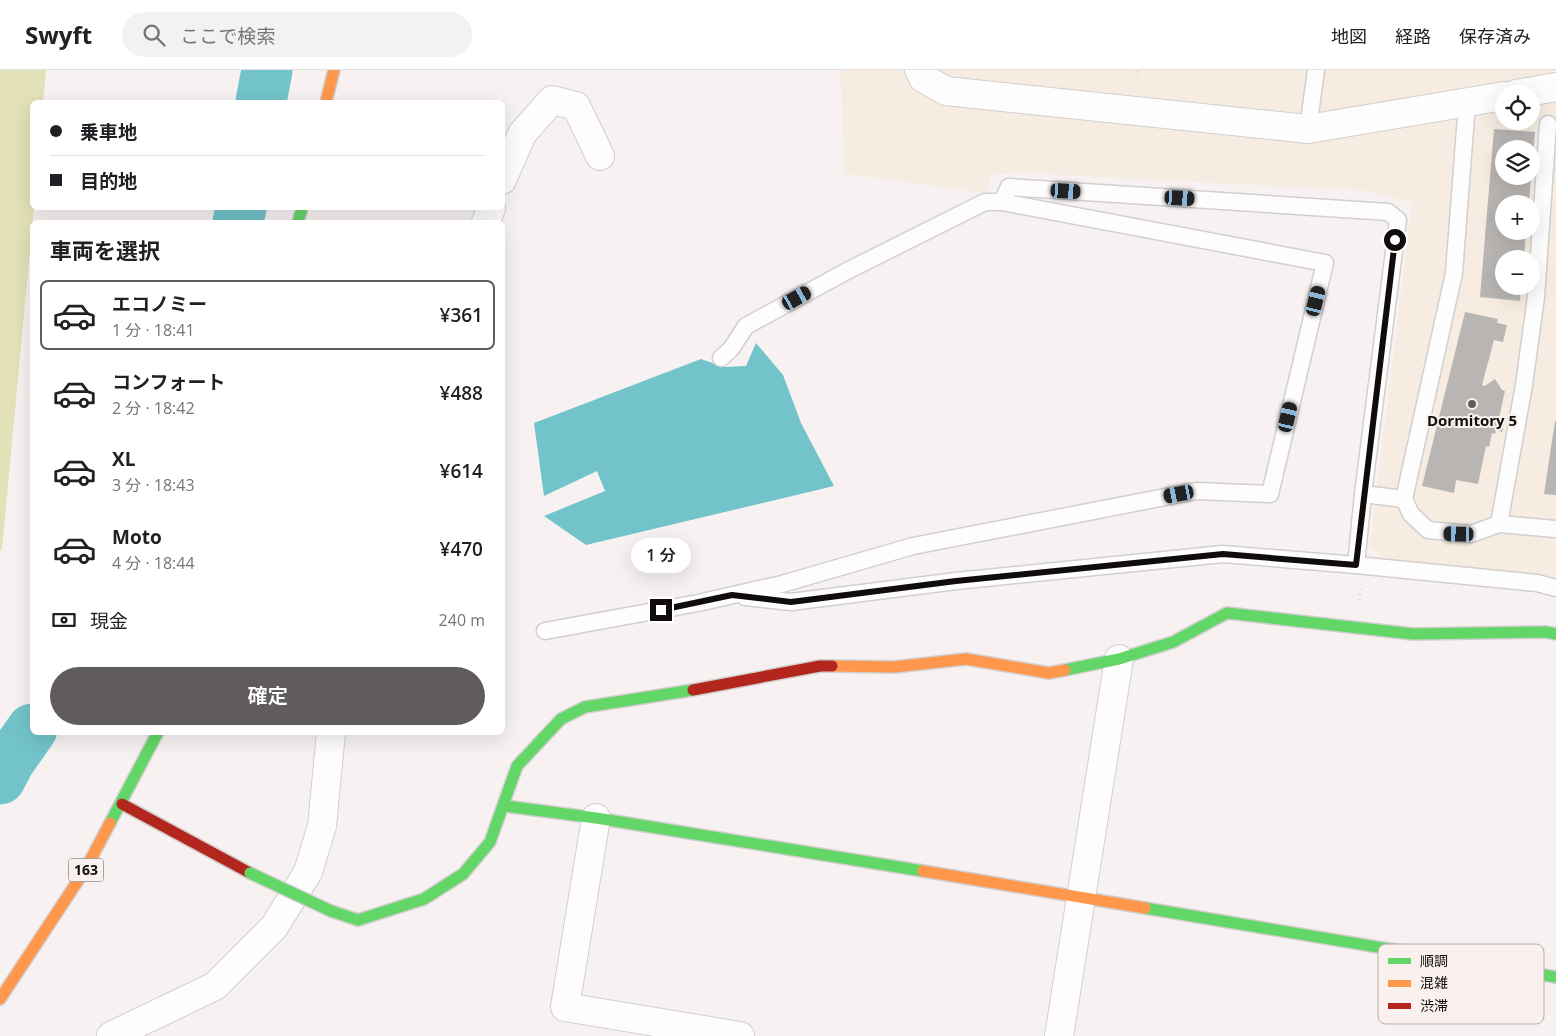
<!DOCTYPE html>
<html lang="ja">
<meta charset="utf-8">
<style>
body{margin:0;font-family:"Open Sans","Noto Sans JP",sans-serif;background:#f2f2f2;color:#202124;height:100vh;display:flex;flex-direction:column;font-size:19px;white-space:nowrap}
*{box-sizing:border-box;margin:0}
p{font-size:16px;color:#757577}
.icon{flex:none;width:28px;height:28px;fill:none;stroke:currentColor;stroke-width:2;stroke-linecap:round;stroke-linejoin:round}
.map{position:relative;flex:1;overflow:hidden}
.panel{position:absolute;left:30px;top:150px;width:475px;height:515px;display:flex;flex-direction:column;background:#fff;border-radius:8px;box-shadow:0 5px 20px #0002}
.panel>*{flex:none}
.hud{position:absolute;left:30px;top:30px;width:475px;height:110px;border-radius:8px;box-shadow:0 5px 20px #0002;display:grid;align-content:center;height:110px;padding:0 20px;background:#fff}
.tools{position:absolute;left:1495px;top:15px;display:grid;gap:10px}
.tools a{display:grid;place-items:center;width:45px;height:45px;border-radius:50%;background:#fff;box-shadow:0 5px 20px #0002;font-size:25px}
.end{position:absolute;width:22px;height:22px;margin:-11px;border:6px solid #0f0c0b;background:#fff;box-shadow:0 0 0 2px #fff}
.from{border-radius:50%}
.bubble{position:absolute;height:35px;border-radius:18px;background:#fff;box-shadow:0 5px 20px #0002;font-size:16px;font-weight:600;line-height:35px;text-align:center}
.car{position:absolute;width:15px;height:30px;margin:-15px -8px;border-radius:6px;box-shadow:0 0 4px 1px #0007;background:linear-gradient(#222 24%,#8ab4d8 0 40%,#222 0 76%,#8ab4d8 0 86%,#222 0)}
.hud b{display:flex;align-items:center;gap:18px;height:48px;font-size:19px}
.hud b+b{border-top:1px solid #e0e0e0}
.hud i{width:12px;height:12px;background:#202124}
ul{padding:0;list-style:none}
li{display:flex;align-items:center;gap:15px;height:70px;margin:0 10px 8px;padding:0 10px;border:2px solid transparent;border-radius:8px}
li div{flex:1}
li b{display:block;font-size:19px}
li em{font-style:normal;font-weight:600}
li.active{border-color:#605c5c}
li>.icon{width:45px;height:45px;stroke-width:1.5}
h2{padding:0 20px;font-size:22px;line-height:60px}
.pay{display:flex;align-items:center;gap:12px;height:55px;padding:0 20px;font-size:19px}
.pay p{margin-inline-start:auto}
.action{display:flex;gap:10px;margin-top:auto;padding:10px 20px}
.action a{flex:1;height:58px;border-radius:30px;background:#605c5c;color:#fff;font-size:20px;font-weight:600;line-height:58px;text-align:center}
header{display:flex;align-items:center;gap:30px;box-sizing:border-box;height:70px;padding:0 25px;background:#fff;border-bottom:1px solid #e0e0e0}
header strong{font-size:24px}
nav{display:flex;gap:28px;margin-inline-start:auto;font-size:18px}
.search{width:350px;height:45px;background:#f2f2f2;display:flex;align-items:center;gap:12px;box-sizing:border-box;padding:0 18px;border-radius:28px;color:#757577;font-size:19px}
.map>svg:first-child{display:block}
.education{fill:#f6ece1;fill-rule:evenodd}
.green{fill:#e2e1b7}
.water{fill:#72c4ca}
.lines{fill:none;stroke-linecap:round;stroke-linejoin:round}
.river{stroke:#72c4ca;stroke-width:51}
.building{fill:#b8b5b3}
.lane-casing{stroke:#d2cfce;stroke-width:19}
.street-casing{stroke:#d2cfce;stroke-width:30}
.fast-casing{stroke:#d2cfce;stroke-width:14}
.slow-casing{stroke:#d2cfce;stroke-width:14}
.jam-casing{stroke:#d2cfce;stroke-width:14}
.path{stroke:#dad8d8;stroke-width:3;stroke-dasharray:1 4;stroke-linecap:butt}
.lane{stroke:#fefdfd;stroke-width:16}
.street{stroke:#fefdfd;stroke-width:28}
.fast{stroke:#63d668;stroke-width:11}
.slow{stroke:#ff974d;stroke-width:11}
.jam{stroke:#b3261e;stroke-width:11}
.fast-bridge-casing{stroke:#d2cfce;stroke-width:14;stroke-linecap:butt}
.fast-bridge{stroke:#63d668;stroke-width:11}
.route{stroke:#0f0c0b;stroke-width:6}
.poi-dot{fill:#605c5c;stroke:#faf1ee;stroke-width:2}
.labels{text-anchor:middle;stroke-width:4;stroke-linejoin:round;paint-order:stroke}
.shield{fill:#faf1ee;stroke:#56514f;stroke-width:1}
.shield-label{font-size:14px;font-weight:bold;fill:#0f0c0b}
.poi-label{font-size:15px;font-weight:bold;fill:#0f0c0b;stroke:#faf1ee}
.key{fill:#faf1ee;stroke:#b4acaa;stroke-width:1}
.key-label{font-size:14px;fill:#0f0c0b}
</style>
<header>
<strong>Swyft</strong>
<div class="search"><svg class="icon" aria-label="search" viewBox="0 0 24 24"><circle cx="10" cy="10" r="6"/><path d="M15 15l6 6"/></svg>ここで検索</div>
<nav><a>地図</a><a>経路</a><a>保存済み</a></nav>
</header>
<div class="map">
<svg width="1556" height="966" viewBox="0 0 1556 966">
<rect width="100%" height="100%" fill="#f7f2f1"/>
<path class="education" d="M840,0H1556V509L1538,504L1385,493L1370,474L1412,133L1367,121L1021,103L990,105L987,123L845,104ZM1504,24H1531V51H1504ZM1504,79H1531V106H1504ZM1504,134H1531V161H1504ZM1504,189H1531V216H1504Z"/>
<path class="green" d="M0,0H46L43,32H32L34,138L2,479L0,481Z"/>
<path class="water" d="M756,273L783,305L801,353L834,416L586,475L544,446L605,421L597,401L544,426L534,353L701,289L724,297L746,296Z"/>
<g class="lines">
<g class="river">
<path d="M261,32L267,0"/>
<path d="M238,152L241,138"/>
<path d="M0,709L9,692L32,659"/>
</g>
</g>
<g class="building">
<path d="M1494,59L1535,62L1533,87L1531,79H1504V106H1531L1529,134H1504V161H1526L1524,189H1504V216H1521L1520,231L1480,227Z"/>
<path d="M1465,242L1498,249L1497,253L1507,255L1503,272L1494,270L1482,315L1485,316L1495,309L1502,320L1505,321L1499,348L1505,349L1502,362L1496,360L1495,364L1492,363L1489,377L1486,376L1478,414L1456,410L1454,423L1422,416Z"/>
<path d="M1555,351H1556V425L1544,424Z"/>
</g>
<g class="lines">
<g class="lane-casing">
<g id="lane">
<path d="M1467,33L1454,203L1404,429L1411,444L1428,460L1471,464L1499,454L1556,459"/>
<path d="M1308,59L1316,0"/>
<path d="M721,288L731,279L746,256L847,201L985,132H1002L1009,117L1388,142L1398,150L1363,424"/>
<path d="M1404,429L1363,424L1356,495L1537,513L1556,518"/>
<path d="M1499,454L1524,315L1536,227L1548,54"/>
<path d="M745,527L791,532L956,511L1223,484L1356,495"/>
<path d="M545,561L698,533L782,514L913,476L1196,421L1270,424L1325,193L1002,132"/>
</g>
</g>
<g class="street-casing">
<g id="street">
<path d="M919,0L923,8L946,21L1308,59L1504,26"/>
<path d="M1516,24L1556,17"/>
<path d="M502,110L522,64L552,30L576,36L600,86"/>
<path d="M486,152L491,138"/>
<path d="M596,748L565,937L740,966"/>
<path d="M111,966L215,916L274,857L308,802L322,756L331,662"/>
<path d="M1059,966L1119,589"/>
</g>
</g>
<g class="fast-casing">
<g id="fast">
<path d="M298,152L302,138"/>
<path d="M1065,600L1119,589L1173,572L1227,543L1413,564L1546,562L1556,564"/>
<path d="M505,736L596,748L923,801"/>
<path d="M110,753L158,662"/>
<path d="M1145,838L1556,907"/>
<path d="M331,841L358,850L424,829L463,804L490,772L517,696L561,649L585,637L693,620"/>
</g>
</g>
<g class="slow-casing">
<g id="slow">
<path d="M326,32L334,0"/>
<path d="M832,596L894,597L966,589L1049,603L1065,600"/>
<path d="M923,801L1145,838"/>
<path d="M0,929L85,800L110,753"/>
</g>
</g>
<g class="jam-casing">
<g id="jam">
<path d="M693,620L820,596H832"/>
<path d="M122,734L250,803"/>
</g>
</g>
<g class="path">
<path d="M1136,12L1137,0"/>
<path d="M1359,530L1361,517"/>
</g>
<use href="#lane" class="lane"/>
<use href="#street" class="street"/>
<use href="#fast" class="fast"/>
<use href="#slow" class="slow"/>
<use href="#jam" class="jam"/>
<g class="fast-bridge-casing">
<path id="fast-bridge" d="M250,803L331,841"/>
</g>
<use href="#fast-bridge" class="fast-bridge"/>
</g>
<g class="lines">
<path class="route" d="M661,540L732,525L791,532L956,511L1223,484L1356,495L1395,170"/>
</g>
<circle class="poi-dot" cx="1472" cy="334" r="5"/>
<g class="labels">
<rect class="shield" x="68.5" y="788.5" width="35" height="23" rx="4"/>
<g class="shield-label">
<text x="86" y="805">163</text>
</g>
<g class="poi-label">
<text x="1472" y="356">Dormitory 5</text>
</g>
</g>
<rect x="1378" y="874" width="166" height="80" rx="8" class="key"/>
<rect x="1388" y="888" width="23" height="6" fill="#63d668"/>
<rect x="1388" y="910" width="23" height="7" fill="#ff974d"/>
<rect x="1388" y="933" width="23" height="6" fill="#b3261e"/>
<g class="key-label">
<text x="1420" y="896">順調</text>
<text x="1420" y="918">混雑</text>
<text x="1420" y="941">渋滞</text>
</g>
</svg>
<div class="tools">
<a><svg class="icon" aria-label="locate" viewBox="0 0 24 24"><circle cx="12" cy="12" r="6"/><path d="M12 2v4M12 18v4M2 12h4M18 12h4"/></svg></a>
<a><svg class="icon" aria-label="layers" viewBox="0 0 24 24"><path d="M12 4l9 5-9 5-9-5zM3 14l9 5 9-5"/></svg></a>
<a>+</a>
<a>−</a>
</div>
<i class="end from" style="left:1395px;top:170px"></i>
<i class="end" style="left:661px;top:540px"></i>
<div class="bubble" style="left:631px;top:468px;width:60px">1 分</div>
<i class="car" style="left:1066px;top:121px;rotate:93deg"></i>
<i class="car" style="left:1180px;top:128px;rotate:93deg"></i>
<i class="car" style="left:797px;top:228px;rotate:61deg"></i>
<i class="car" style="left:1316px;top:231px;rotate:14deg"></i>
<i class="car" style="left:1288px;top:347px;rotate:13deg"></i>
<i class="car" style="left:1179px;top:424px;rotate:259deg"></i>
<i class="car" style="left:1459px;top:464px;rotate:271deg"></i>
<div class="hud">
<b><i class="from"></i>乗車地</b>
<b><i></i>目的地</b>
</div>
<section class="panel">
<h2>車両を選択</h2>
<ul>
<li class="active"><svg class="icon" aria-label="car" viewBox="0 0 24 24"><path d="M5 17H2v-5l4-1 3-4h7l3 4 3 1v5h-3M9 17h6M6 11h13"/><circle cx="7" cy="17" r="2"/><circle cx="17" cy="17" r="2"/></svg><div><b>エコノミー</b><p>1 分 · 18:41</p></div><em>¥361</em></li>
<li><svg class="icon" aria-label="car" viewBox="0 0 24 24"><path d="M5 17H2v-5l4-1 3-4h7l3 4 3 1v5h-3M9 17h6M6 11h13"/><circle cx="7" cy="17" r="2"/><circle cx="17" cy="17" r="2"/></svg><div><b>コンフォート</b><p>2 分 · 18:42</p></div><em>¥488</em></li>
<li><svg class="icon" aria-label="car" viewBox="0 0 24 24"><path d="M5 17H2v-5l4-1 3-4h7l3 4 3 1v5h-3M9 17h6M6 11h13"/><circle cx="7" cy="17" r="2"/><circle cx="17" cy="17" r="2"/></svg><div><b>XL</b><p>3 分 · 18:43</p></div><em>¥614</em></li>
<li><svg class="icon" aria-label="car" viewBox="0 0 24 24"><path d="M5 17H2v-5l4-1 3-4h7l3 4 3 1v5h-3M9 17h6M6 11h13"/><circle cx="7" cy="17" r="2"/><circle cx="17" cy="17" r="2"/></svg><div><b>Moto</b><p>4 分 · 18:44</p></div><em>¥470</em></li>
</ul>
<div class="pay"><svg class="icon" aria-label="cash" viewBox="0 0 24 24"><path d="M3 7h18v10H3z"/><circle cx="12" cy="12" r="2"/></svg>現金<p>240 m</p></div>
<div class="action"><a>確定</a></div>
</section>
</div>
